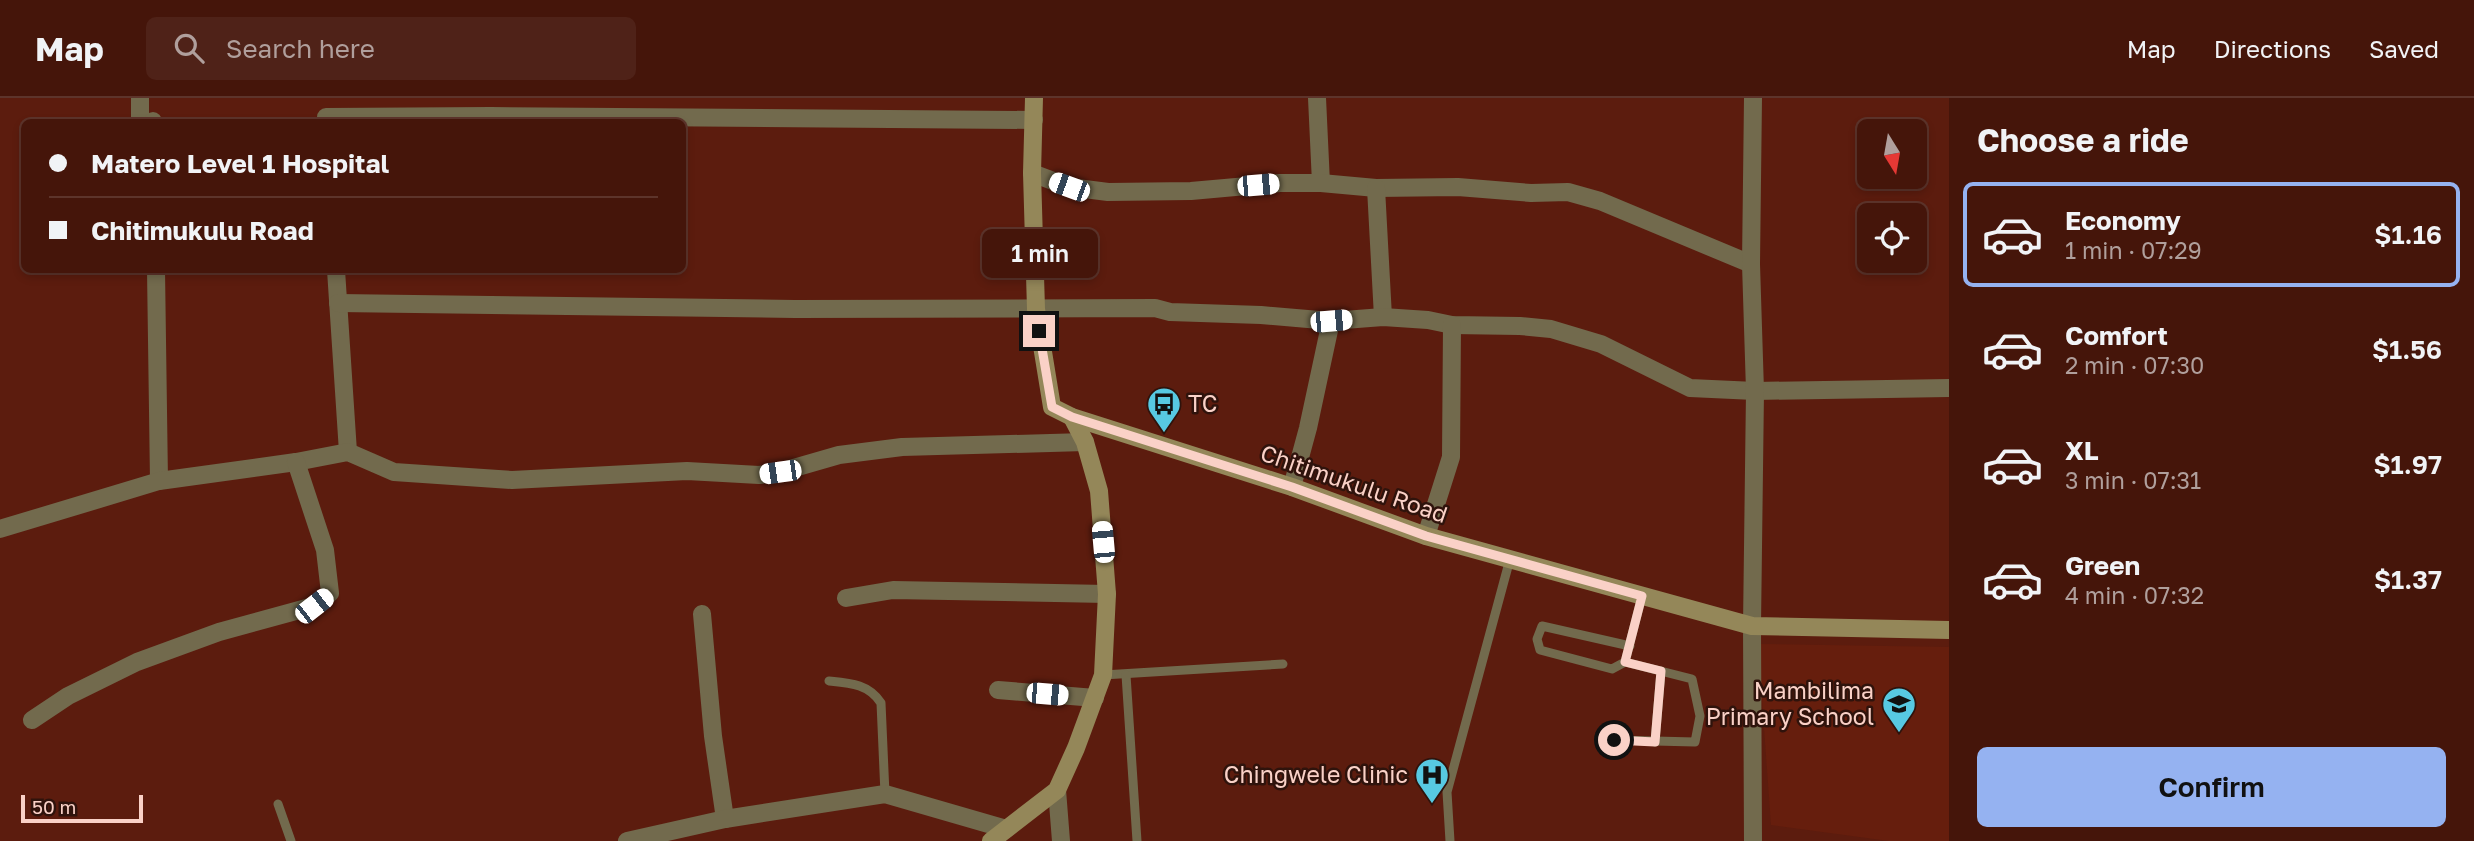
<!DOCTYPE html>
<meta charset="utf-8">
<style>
body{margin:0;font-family:"Golos Text",sans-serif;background:#4f2218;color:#f1f3f6;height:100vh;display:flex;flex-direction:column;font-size:26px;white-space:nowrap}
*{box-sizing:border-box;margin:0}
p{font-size:23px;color:#b09f9c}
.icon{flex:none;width:38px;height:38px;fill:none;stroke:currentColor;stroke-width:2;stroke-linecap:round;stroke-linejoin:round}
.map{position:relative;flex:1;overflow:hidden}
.sheet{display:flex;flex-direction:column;background:#45150a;width:525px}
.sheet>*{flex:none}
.hud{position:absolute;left:21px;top:21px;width:665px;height:154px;border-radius:10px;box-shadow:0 4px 10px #0003,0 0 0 2px #5d342b;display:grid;align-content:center;height:154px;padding:0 28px;background:#45150a}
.needle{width:46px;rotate:169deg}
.fabs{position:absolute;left:1857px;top:21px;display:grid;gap:14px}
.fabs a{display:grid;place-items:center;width:70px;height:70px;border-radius:10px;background:#45150a;box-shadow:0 4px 10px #0003,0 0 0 2px #5d342b;font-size:35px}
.scale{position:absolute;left:21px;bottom:18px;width:122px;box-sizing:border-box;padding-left:7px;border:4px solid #fad1c7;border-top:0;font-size:19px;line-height:24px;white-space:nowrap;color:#fad1c7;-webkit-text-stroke:5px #2f130c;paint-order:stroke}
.end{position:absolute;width:32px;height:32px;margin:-16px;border:9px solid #fad1c7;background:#111;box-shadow:0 0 0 4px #111}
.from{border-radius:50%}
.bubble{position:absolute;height:49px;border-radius:10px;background:#45150a;box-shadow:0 4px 10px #0003,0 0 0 2px #5d342b;font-size:23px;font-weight:600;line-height:49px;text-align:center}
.car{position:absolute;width:21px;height:42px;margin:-21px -10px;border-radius:9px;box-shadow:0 0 5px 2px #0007;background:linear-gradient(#fff 24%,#345 0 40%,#fff 0 76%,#345 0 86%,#fff 0)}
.hud b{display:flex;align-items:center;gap:24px;height:66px;font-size:26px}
.hud b+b{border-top:2px solid #5d342b}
.hud i{width:18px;height:18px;background:#f1f3f6}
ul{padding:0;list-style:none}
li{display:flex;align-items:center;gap:21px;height:105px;margin:0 14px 10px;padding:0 14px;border:4px solid transparent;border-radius:10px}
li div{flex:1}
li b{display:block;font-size:26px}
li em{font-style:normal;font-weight:600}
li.current{border-color:#95b2f1}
li>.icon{width:63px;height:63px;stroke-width:1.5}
h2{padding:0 28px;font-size:32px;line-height:84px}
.cta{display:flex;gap:14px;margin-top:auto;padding:14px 28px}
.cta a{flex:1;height:80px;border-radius:10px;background:#95b2f1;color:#111;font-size:28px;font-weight:600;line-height:80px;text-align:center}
header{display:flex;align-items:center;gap:42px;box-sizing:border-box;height:98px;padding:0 35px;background:#45150a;border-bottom:2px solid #5d342b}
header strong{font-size:33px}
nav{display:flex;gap:38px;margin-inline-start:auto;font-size:24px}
.search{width:490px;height:63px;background:#4f2218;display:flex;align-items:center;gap:18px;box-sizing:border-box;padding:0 24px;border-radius:10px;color:#b09f9c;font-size:26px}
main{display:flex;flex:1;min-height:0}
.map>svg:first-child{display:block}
.built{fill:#661e0d}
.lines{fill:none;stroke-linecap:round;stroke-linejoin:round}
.lane{stroke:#726a4d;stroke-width:9}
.street{stroke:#726a4d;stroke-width:18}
.secondary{stroke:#948759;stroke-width:18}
.route{stroke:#fad1c7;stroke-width:9}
.labels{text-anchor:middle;stroke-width:5;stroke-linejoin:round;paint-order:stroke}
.poi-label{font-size:23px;fill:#fad1c7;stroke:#2f130c;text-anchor:end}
.street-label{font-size:23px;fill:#fad1c7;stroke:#2f130c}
</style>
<header>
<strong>Map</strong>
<div class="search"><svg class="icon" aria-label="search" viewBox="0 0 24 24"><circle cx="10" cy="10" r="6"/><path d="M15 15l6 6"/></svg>Search here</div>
<nav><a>Map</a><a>Directions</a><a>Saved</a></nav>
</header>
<main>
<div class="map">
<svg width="1949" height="743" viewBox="0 0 1949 743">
<rect width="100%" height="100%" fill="#5c1c0e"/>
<path class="built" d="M1758,546L1949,549V743H1889L1771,727Z"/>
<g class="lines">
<g class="lane">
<path d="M1630,548L1542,528L1537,541L1540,552L1612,571L1625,564L1642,498"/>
<path d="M1103,577L1283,566"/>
<path d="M1126,577L1137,743"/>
<path d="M829,583C850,585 869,586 881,605L885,696"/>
<path d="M1614,642L1695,644L1700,618L1692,581L1625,564"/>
<path d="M1655,644L1661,573"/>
<path d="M278,706L291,743"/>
<path d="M1450,743L1447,694L1510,461"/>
</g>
<g class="street">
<path d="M1317,0L1321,85"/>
<path d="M326,19L491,18L1034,22"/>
<path d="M140,22V0"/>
<path d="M153,23V24"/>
<path d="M1032,75L1069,89L1108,94L1191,93L1280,85H1321L1376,90L1458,89L1531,95L1568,94L1600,103L1751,166"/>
<path d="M1376,90L1383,219"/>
<path d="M156,172L159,383"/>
<path d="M336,172L348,354"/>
<path d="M338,205L795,211L1155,210L1170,214L1261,217L1331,223L1383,219L1428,222L1452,227L1520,228L1551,231L1601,246L1690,290L1755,293L1949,290"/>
<path d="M1292,389L1308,330L1331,223"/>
<path d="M0,431L159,383L296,364L348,354L394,374L512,382L687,373L759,377L780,374L839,357L902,349L1085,344"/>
<path d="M1426,438L1451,359L1452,227"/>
<path d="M846,500L893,492L1107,496"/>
<path d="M702,516L713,638L725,721"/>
<path d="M998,592L1095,600"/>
<path d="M32,622L68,598L137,564L219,534L314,508L330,495L325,452L296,364"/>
<path d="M1057,692L1061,743"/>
<path d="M627,743L725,721L885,696L1006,731"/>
<path d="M1753,743L1752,528L1755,293L1751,166L1753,0"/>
</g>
<g class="secondary">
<path d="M1034,0L1032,75L1036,211L1052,309L1072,319L1292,389L1426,438L1752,528L1949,532"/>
<path d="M991,743L1057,692L1076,650L1103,577L1107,496L1099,393L1085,344L1072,319"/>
</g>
</g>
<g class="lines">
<path class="route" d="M1039,233L1052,309L1072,319L1292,389L1426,438L1642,498L1625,564L1661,573L1655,644L1614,642"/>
</g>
<defs>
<g id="bus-pin" transform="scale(1.75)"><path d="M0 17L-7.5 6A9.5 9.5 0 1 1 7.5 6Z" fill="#57c9e2" stroke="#2f130c"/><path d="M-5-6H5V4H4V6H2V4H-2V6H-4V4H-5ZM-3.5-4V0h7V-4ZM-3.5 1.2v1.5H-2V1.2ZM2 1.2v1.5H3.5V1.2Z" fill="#111"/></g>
<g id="school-pin" transform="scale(1.75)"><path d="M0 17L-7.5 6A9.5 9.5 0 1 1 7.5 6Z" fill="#57c9e2" stroke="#2f130c"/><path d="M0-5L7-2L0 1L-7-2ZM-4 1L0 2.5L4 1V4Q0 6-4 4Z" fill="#111"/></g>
<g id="hospital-pin" transform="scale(1.75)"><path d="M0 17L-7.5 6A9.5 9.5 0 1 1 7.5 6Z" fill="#57c9e2" stroke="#2f130c"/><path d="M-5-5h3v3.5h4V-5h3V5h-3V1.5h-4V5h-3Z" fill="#111"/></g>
</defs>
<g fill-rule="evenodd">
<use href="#bus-pin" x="1164" y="306"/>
<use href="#school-pin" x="1899" y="606"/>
<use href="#hospital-pin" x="1432" y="677"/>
</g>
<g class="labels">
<g class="poi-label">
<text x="1188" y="314" text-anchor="start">TC</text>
<text x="1874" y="601">Mambilima<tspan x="1874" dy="26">Primary School</tspan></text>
<text x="1408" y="685">Chingwele Clinic</text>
</g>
<g class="street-label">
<text transform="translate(1354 386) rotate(19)" y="8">Chitimukulu Road</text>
</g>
</g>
</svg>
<div class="fabs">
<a><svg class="needle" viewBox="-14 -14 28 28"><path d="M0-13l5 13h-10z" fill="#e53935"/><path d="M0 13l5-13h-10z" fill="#b09f9c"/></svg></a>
<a><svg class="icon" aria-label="locate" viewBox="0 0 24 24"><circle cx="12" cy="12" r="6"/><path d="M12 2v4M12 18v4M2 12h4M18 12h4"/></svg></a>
</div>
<div class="scale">50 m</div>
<i class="end from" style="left:1614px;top:642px"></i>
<i class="end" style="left:1039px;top:233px"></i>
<div class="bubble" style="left:982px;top:131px;width:116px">1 min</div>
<i class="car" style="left:1258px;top:87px;rotate:85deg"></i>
<i class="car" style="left:1069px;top:89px;rotate:290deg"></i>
<i class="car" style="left:1331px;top:223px;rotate:85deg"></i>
<i class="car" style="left:780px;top:374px;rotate:262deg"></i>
<i class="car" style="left:1103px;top:444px;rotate:355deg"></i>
<i class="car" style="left:314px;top:508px;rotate:52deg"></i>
<i class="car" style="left:1047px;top:596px;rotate:95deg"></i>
<div class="hud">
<b><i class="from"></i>Matero Level 1 Hospital</b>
<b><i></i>Chitimukulu Road</b>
</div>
</div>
<section class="sheet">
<h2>Choose a ride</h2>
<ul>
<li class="current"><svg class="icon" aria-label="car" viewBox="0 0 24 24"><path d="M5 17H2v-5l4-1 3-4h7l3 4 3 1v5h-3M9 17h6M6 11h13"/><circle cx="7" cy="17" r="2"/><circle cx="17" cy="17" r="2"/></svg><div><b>Economy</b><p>1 min · 07:29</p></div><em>$1.16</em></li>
<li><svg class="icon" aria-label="car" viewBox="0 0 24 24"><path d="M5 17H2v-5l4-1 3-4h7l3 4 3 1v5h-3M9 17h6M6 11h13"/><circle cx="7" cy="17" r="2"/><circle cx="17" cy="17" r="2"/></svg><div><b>Comfort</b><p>2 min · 07:30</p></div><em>$1.56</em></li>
<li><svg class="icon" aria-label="car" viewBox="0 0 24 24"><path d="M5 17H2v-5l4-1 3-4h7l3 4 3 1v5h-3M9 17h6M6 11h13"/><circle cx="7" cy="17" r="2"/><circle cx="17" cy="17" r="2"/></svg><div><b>XL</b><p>3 min · 07:31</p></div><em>$1.97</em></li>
<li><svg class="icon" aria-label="car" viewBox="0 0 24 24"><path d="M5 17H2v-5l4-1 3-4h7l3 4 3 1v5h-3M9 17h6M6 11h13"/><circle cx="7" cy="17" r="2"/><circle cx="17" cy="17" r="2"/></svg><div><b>Green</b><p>4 min · 07:32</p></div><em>$1.37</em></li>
</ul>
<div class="cta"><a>Confirm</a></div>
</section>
</main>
